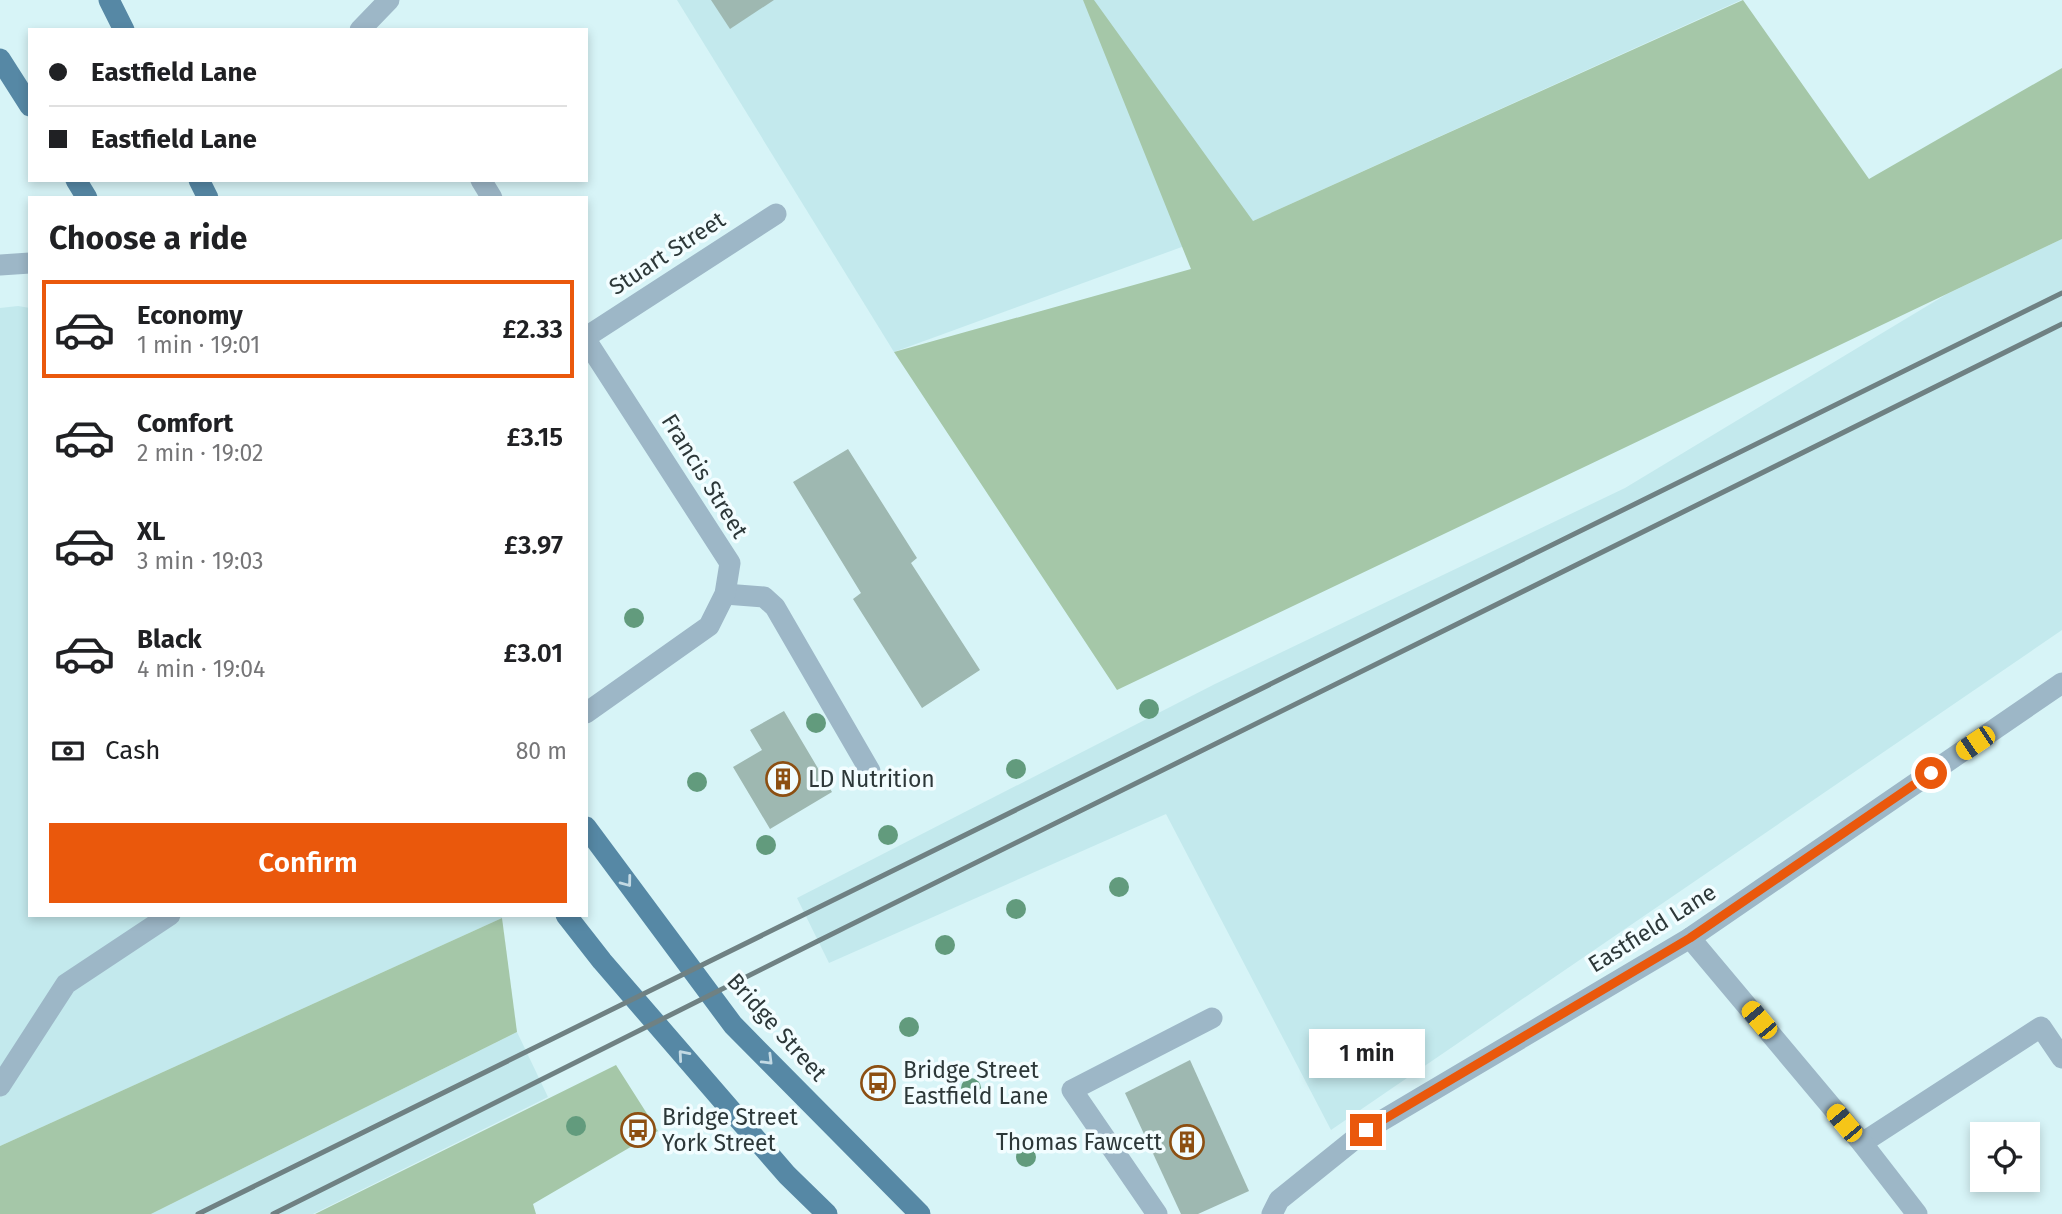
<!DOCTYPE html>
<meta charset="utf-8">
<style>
body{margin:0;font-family:"Fira Sans",sans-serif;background:#f6f6f6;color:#202124;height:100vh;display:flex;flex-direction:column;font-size:26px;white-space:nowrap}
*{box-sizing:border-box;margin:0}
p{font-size:23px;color:#757577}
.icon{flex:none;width:38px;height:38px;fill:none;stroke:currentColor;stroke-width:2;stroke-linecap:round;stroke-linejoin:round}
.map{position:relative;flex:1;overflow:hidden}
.details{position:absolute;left:28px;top:196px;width:560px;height:721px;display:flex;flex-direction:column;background:#fff;border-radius:0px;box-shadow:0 4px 10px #0003}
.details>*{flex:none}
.top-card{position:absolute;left:28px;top:28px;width:560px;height:154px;border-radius:0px;box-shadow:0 4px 10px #0003;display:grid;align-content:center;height:154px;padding:0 21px;background:#fff}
.tools{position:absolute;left:1970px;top:1122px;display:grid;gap:14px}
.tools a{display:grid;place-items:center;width:70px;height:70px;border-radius:0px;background:#fff;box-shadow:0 4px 10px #0003;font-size:35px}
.end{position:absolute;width:32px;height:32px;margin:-16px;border:9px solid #ea580c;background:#fff;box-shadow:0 0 0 4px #fff}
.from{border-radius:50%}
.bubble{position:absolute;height:49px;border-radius:0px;background:#fff;box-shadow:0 4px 10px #0003;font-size:23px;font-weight:600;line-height:49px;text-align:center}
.car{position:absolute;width:21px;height:42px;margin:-21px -10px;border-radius:9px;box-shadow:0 0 5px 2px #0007;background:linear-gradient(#f5c518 24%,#345 0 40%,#f5c518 0 76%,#345 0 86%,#f5c518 0)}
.top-card b{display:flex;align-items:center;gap:24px;height:66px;font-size:26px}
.top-card b+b{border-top:2px solid #e0e0e0}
.top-card i{width:18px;height:18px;background:#202124}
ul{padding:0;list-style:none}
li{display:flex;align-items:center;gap:21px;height:98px;margin:0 14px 10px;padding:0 7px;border:4px solid transparent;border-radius:0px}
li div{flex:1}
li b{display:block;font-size:26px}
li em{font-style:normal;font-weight:600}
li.selected{border-color:#ea580c}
li>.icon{width:63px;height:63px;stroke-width:1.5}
h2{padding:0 21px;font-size:32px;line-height:84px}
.pay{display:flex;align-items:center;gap:18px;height:77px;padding:0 21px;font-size:26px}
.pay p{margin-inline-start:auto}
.button{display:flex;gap:14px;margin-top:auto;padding:14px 21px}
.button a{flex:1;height:80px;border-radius:0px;background:#ea580c;color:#fff;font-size:28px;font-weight:600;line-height:80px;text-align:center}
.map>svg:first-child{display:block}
.built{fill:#c3e9ed}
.green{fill:#a5c7a8}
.building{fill:#9eb8b1}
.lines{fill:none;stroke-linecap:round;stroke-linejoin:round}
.service{stroke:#9db7c7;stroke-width:21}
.minor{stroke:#9db7c7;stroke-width:21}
.primary{stroke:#5688a5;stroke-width:21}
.rail{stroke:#6f8183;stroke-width:5}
.tree{fill:#629b7d}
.oneway{stroke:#c3dae4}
.route{stroke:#ea580c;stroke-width:9}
.labels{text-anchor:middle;stroke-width:7;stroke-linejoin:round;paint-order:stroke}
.street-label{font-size:23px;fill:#2d3839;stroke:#f2fdff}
.poi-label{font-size:23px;fill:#2d3839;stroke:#f2fdff;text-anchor:start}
</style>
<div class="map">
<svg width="2062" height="1214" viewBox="0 0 2062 1214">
<rect width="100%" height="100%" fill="#d7f4f7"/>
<g class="built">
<path d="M677,0H1741L1253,221L894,352Z"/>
<path d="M2062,239V630L1331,1130L1166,814L829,963L797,898L1215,684L1625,488L1947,294Z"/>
<path d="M18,306L30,308V915H500L502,918L0,1146V308Z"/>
<path d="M517,1032L548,1097L313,1214H151Z"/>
</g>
<g class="green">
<path d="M1083,0H1094L1253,221L1743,0L1869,179L2062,68V239L1117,690L894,352L1191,269Z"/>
<path d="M502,918L517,1032L151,1214H0V1146Z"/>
<path d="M616,1065L658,1131L533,1204L536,1214H315Z"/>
</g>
<g class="building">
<path d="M711,0H774L730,29Z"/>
<path d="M848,449L917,558L911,563L980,670L922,708L853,599L861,593L793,482Z"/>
<path d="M784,711L832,792L770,829L733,767L762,750L750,730Z"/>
<path d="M1190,1060L1249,1191L1198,1214H1181L1125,1093Z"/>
</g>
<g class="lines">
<g class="service">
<path d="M725,594L764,597L775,607L870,771"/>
<path d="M0,1086L66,984L170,915"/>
<path d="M1862,1143L2041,1027L2062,1058"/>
<path d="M1157,1214L1072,1090L1212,1018"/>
</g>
<g class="minor">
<path d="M360,30L389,0"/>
<path d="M481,180L492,198"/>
<path d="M0,265L30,263"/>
<path d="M586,337L776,214"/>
<path d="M586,340L730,563L725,594L709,626L586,713"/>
<path d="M1690,938L1862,1143L1917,1214"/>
<path d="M1272,1214L1279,1200L1366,1130L1690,938L2062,683"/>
</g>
<g class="primary">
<path d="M109,0L124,30"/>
<path d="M0,59L30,106"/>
<path d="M76,180L87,198"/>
<path d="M199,180L208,198"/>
<path d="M586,827L733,1025L920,1214"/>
<path d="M566,915L602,961L787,1175L827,1214"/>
</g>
<g class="rail">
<path d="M198,1214L2062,293"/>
<path d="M273,1214L818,941L2062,324"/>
</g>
</g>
<g class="tree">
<circle cx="634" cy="618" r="10"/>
<circle cx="1149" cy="709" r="10"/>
<circle cx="816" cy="723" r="10"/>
<circle cx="1016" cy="769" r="10"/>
<circle cx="697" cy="782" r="10"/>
<circle cx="888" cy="835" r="10"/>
<circle cx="766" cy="845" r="10"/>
<circle cx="1119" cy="887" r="10"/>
<circle cx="1016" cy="909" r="10"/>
<circle cx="945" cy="945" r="10"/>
<circle cx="909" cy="1027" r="10"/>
<circle cx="971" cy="1088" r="10"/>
<circle cx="576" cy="1126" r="10"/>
<circle cx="1026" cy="1157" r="10"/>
</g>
<defs><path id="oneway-chevron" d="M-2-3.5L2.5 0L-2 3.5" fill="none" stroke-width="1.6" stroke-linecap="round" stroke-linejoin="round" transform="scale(1.75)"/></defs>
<g class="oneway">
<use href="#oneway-chevron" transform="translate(627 882) rotate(53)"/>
<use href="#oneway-chevron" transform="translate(683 1055) rotate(-131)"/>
<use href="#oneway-chevron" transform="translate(768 1060) rotate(45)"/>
</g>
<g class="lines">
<path class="route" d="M1366,1130L1690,938L1931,773"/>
</g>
<defs>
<g id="building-ring" transform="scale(1.75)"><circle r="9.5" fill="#f2fdff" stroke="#8c4f12" stroke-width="1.5"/><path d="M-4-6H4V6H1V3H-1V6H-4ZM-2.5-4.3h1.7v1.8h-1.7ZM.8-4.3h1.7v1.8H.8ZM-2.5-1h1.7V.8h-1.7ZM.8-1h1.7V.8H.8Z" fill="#8c4f12"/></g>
<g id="bus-ring" transform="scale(1.75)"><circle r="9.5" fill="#f2fdff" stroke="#8c4f12" stroke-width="1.5"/><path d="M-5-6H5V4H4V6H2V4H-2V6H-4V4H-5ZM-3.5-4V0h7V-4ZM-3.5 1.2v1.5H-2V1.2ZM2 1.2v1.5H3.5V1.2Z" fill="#8c4f12"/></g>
</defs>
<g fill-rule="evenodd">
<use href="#building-ring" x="783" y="779"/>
<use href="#bus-ring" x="878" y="1083"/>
<use href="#bus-ring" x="638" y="1130"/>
<use href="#building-ring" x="1187" y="1142"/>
</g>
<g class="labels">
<g class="street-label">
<text transform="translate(667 253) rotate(-33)" y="8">Stuart Street</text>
<text transform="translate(705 476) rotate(58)" y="8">Francis Street</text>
<text transform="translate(1652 928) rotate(-32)" y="8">Eastfield Lane</text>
<text transform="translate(777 1027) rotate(48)" y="8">Bridge Street</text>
</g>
<g class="poi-label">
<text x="808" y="787">LD Nutrition</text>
<text x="903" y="1078">Bridge Street<tspan x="903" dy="26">Eastfield Lane</tspan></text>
<text x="662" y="1125">Bridge Street<tspan x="662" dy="26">York Street</tspan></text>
<text x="1162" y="1150" text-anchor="end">Thomas Fawcett</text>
</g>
</g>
</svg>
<div class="tools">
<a><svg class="icon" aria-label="locate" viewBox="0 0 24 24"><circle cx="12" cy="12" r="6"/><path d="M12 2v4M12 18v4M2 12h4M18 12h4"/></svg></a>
</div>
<i class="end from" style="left:1931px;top:773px"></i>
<i class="end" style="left:1366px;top:1130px"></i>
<div class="bubble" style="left:1309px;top:1029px;width:116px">1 min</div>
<i class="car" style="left:1975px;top:743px;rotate:236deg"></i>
<i class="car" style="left:1759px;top:1020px;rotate:320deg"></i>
<i class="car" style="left:1844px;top:1123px;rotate:320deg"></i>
<div class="top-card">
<b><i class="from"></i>Eastfield Lane</b>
<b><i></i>Eastfield Lane</b>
</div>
<section class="details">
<h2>Choose a ride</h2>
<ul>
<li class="selected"><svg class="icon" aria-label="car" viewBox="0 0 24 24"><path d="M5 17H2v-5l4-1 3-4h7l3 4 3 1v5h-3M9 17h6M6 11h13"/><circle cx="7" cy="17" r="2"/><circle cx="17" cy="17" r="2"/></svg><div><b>Economy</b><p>1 min · 19:01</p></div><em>£2.33</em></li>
<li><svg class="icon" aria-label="car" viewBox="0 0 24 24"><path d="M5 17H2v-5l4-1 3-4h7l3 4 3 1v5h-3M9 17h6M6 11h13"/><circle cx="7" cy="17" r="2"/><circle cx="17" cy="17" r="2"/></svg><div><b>Comfort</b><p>2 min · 19:02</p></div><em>£3.15</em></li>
<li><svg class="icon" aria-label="car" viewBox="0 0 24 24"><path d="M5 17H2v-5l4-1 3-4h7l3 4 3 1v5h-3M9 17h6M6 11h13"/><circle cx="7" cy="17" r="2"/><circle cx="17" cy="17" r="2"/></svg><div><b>XL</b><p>3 min · 19:03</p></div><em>£3.97</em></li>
<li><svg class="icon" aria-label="car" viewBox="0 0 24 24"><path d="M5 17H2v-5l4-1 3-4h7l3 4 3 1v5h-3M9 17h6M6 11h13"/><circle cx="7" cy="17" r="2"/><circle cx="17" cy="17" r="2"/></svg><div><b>Black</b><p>4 min · 19:04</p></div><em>£3.01</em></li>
</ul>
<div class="pay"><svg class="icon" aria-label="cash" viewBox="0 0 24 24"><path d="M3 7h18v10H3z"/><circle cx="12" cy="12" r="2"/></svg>Cash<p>80 m</p></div>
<div class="button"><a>Confirm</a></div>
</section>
</div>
